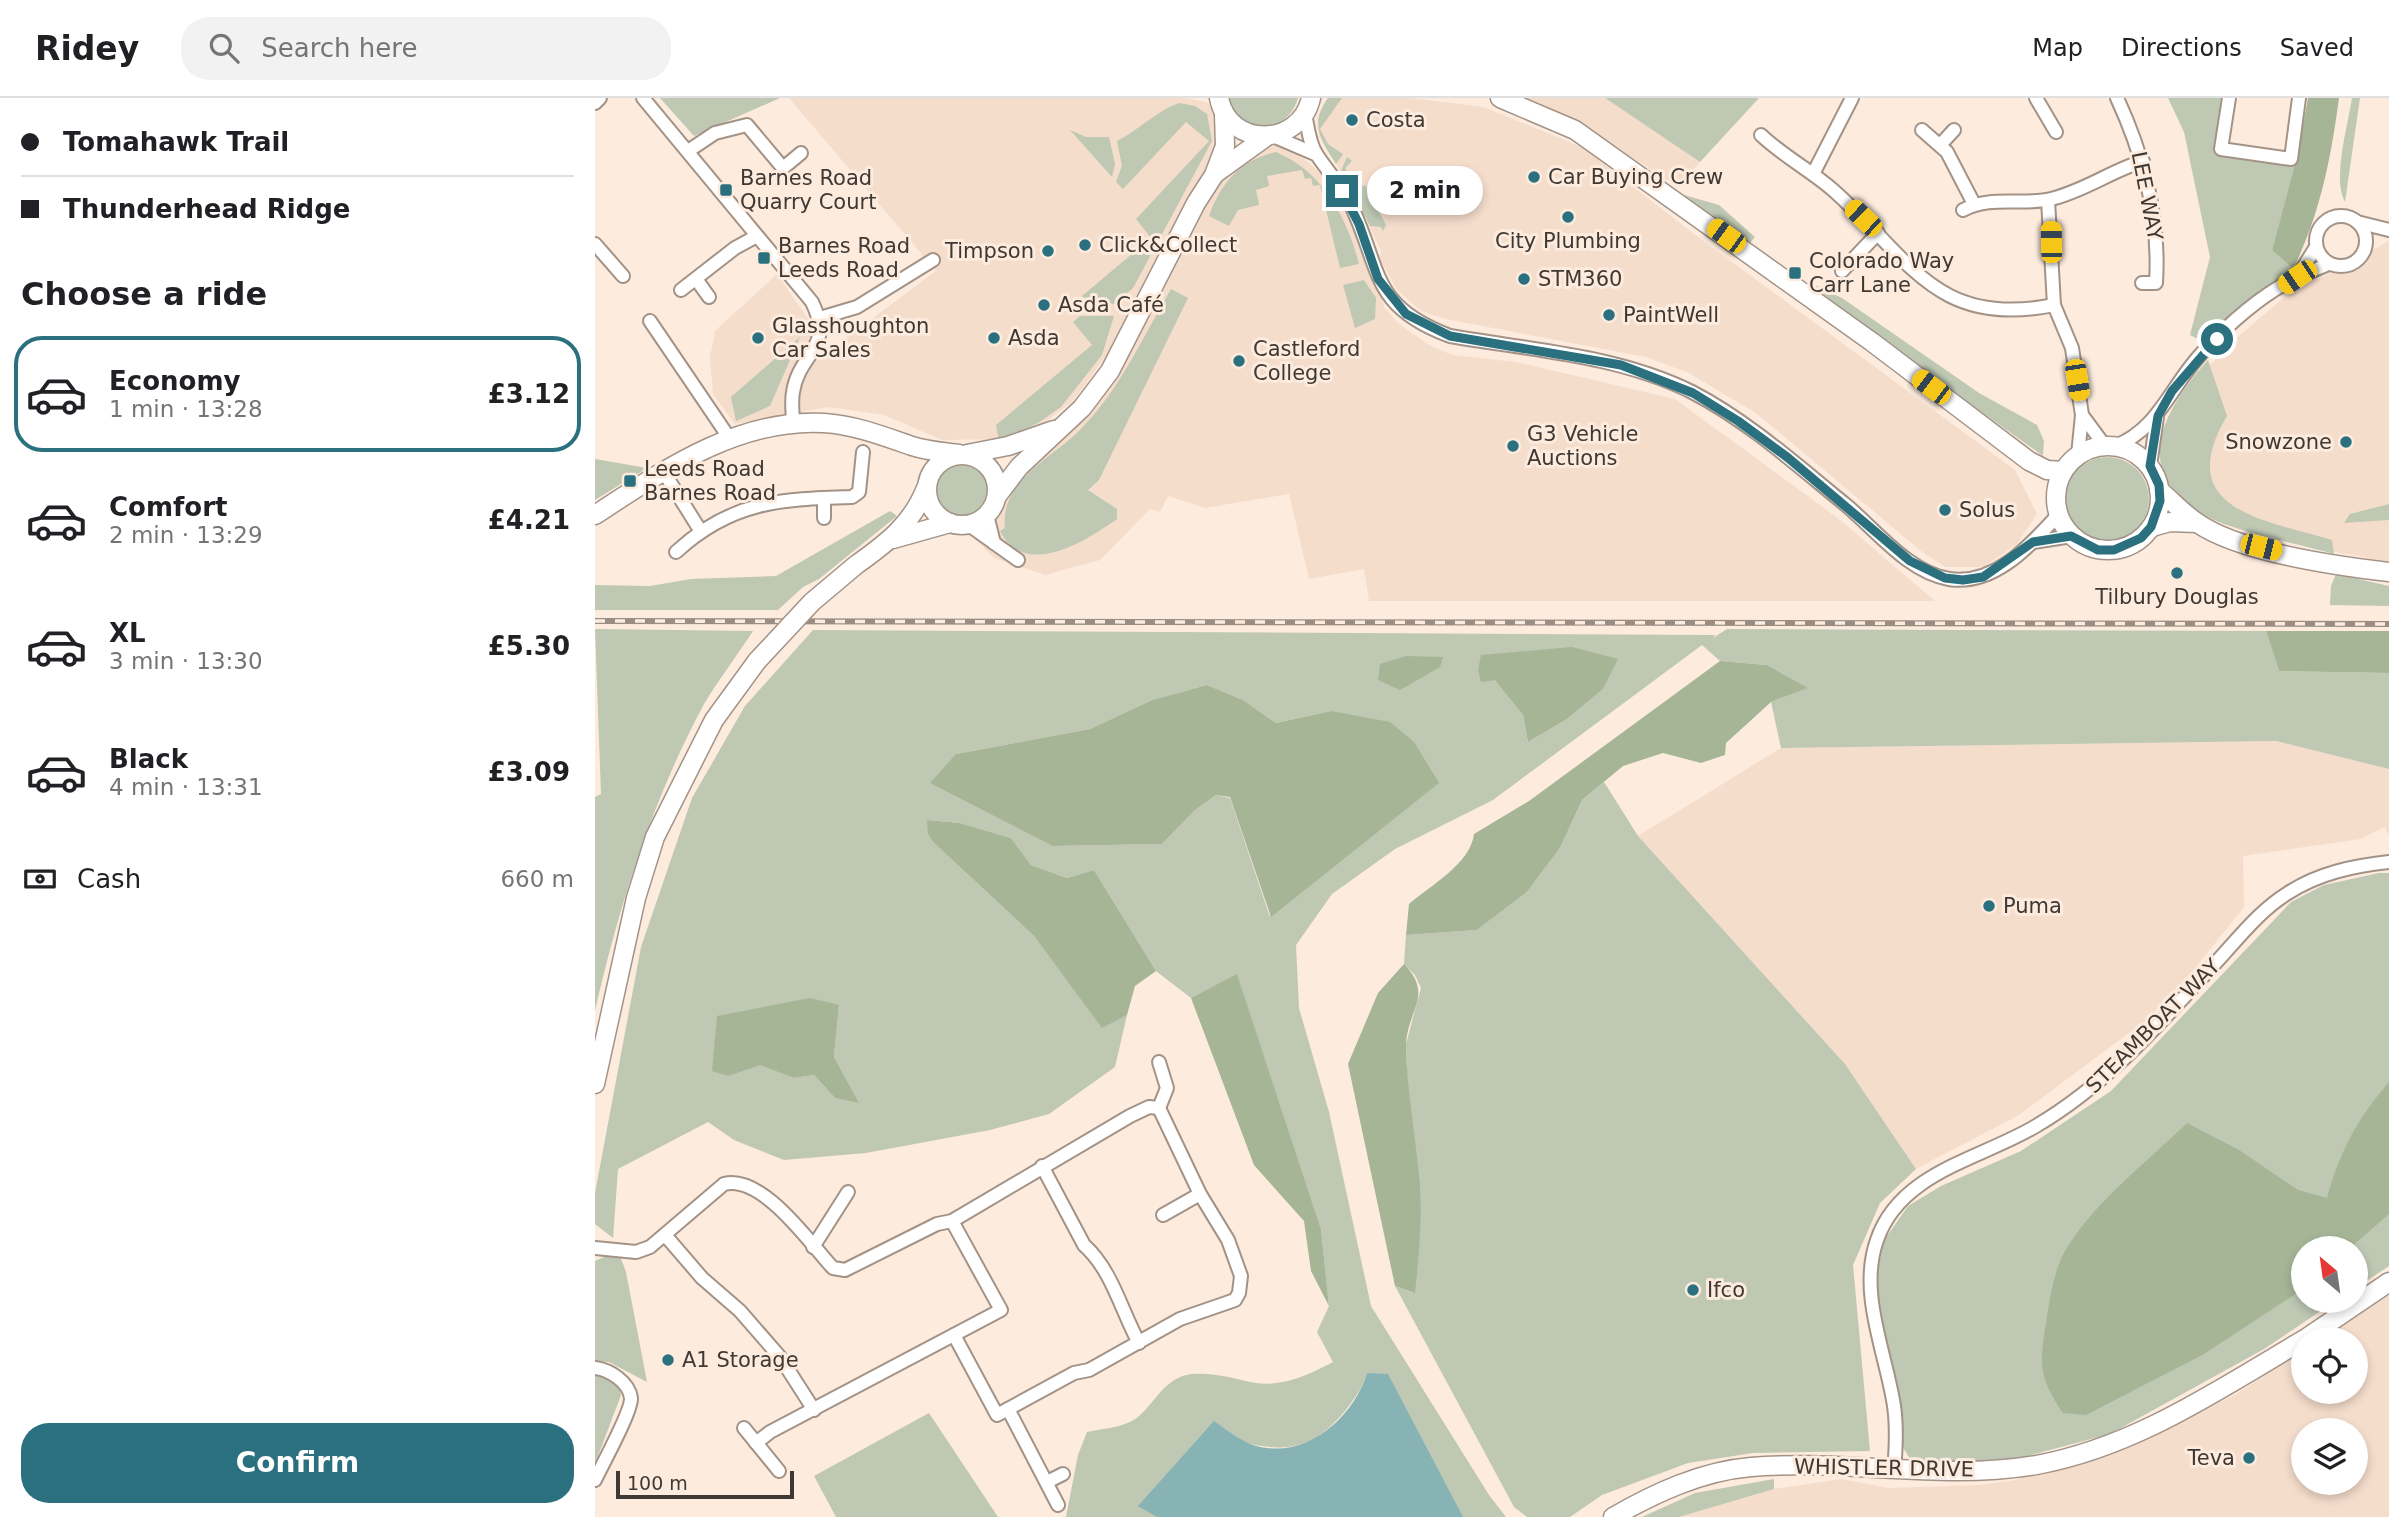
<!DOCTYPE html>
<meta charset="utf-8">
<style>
body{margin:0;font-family:"DejaVu Sans",sans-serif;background:#f2f2f2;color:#202124;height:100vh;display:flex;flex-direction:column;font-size:26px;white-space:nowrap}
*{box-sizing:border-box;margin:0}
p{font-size:23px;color:#757577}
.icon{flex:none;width:38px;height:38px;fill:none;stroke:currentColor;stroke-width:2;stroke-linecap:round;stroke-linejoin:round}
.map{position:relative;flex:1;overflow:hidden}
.sheet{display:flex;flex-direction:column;background:#fff;width:595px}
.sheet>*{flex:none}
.guide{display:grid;align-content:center;height:154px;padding:0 21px;background:#fff}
.needle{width:46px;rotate:331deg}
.controls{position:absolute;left:1696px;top:1138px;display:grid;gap:14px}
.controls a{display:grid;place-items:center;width:77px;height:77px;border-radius:50%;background:#fff;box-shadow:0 4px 10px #0003;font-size:35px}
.scale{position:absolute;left:21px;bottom:18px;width:178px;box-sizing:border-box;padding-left:7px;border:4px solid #3f3833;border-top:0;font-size:19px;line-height:24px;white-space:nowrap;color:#3f3833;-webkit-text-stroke:5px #fdebde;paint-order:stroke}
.end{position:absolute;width:32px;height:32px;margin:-16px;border:9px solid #2a707e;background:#fff;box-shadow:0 0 0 4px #fff}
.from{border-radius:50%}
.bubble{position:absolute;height:49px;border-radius:24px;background:#fff;box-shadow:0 4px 10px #0003;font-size:23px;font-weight:700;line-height:49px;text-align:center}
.car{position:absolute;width:21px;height:42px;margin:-21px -10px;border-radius:9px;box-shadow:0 0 5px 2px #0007;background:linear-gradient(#f5c518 24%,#345 0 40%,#f5c518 0 76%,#345 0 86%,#f5c518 0)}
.guide b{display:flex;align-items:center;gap:24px;height:66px;font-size:26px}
.guide b+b{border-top:2px solid #e0e0e0}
.guide i{width:18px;height:18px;background:#202124}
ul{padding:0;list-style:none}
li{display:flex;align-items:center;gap:21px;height:116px;margin:0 14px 10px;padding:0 7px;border:4px solid transparent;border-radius:28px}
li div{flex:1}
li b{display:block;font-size:26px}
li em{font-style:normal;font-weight:700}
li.on{border-color:#2a707e}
li>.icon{width:63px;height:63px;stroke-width:1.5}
h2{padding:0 21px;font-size:32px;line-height:84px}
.pay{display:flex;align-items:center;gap:18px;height:77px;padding:0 21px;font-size:26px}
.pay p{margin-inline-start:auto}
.cta{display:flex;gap:14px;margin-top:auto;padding:14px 21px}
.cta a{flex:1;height:80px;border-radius:28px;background:#2a707e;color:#fff;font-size:28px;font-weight:700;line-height:80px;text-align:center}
header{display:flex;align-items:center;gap:42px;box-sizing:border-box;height:98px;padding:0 35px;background:#fff;border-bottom:2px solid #e0e0e0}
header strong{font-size:33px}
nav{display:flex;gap:38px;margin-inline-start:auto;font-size:24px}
.search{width:490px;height:63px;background:#f2f2f2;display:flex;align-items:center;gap:18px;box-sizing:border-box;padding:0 24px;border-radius:28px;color:#757577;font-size:26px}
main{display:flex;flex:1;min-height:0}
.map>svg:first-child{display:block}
.built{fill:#f5ddcc;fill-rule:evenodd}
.green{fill:#bec8b3;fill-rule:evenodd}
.forest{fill:#a6b596}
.water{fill:#88b3b4}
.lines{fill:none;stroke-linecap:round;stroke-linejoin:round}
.street-casing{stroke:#a39387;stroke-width:16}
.primary-casing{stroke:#a39387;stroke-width:21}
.street{stroke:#fff;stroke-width:12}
.primary{stroke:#fff;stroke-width:18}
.rail-casing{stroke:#998d84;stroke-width:6}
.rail{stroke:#fdebde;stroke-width:3.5;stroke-dasharray:10;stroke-linecap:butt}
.primary-bridge-casing{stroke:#a39387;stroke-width:21;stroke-linecap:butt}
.primary-bridge{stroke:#fff;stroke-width:18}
.route{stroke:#2a707e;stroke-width:9}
.poi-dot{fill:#2a707e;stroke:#fdebde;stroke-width:2.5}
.labels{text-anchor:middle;stroke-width:6;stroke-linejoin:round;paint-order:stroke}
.poi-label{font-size:21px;fill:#3f3833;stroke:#fdebde;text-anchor:start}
.street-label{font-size:21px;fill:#3f3833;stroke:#fdebde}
</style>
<header>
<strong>Ridey</strong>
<div class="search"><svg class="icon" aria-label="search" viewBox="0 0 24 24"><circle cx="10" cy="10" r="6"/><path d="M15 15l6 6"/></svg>Search here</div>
<nav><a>Map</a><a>Directions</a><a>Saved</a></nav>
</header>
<main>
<section class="sheet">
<div class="guide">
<b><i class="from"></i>Tomahawk Trail</b>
<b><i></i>Thunderhead Ridge</b>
</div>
<h2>Choose a ride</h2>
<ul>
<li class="on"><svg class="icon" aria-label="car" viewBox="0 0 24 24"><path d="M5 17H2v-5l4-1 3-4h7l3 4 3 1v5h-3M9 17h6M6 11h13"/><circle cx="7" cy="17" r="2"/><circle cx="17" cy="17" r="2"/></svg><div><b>Economy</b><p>1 min · 13:28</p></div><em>£3.12</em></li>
<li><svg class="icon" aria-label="car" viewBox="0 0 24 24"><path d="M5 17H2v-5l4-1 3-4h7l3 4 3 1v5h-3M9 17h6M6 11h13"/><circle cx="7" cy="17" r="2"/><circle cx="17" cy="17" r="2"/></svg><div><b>Comfort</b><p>2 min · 13:29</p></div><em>£4.21</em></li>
<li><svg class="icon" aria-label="car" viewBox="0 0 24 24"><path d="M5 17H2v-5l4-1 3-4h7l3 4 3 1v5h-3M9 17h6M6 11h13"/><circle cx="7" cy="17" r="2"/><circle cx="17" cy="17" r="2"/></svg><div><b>XL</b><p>3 min · 13:30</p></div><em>£5.30</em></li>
<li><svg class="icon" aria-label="car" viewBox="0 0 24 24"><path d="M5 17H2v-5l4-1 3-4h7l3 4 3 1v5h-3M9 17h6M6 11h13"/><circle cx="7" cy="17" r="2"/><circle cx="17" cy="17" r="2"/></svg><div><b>Black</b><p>4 min · 13:31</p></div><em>£3.09</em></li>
</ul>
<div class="pay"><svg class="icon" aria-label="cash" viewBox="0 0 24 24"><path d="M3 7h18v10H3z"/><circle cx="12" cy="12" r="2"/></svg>Cash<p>660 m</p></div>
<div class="cta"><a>Confirm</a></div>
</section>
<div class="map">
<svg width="1794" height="1419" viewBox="0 0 1794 1419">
<rect width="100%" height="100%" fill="#fdebde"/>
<g class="built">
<path d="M194,0H589L612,4L621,16L625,48L516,251L479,302L445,328L409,341L347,342L289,317L233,309L140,326L118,296L115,259L120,233L182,176L235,252L341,173Z"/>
<path d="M733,0H815L889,9L987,49L1099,136L1420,372L1442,416L1422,446L1388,469H1350L1326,453L1161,315L1094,275L1051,259L850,221L826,213L802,192L785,161L786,153L760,97L724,38L722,20Z"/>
<path d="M928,0H1010L1105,64L1082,88L977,22Z"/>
<path d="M683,47L702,55L727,76L751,115L790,210L803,225L834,247L857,257L921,264L1080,301L1244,421L1340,503H774L769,471L714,481L694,396L610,410L573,398L565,414L555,411L505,462L450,477L399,460L373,434L394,421L420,380L476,332L505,301L616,88L669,48Z"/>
<path d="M1794,143V464L1735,453L1626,420L1579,312L1596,287L1638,243L1687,201Z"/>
<path d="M1681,643L1794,671V737L1789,729L1766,741L1648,758L1649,809L1597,874L1550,923L1424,1017L1321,1071L1250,966L1043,738L1186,650Z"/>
<path d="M1794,1193V1419H1084L1179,1391L1246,1381L1294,1390L1384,1387L1421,1382L1531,1346L1620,1306L1640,1297L1708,1252V1293H1760V1241H1726ZM1708,1332H1760V1384H1708Z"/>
</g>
<g class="green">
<path d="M65,0H185L99,38Z"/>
<path d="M631,0H703C697,26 663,40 642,19C638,15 635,6 631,0Z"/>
<path d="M733,0H747L725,31L733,46L748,56L741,66C726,42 714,26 733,0Z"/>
<path d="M1010,0H1164L1105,64Z"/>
<path d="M1573,0H1627L1620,55L1700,67L1677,152L1698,171L1607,243L1595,237L1615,159L1589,34Z"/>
<path d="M1757,0H1765L1750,104C1737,81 1753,27 1757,0Z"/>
<path d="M584,5L600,8L612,16L617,43L538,190L520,206L497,205L487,198L556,140L541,121L614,43L591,24L528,91L521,84L527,68L522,43C544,32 561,13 584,5Z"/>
<path d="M475,32L491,39H514L520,66L517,79Z"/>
<path d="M681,54C727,73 752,119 764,166L745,170L725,87L718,88L716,80L710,81L707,72L672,78L674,88L661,92L664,107L643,112L634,128L614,118C626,85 645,62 681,54Z"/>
<path d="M752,59L757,63L750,70L763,90L770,87L791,127L788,133L786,129L775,128L746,73Z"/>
<path d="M1089,97L1124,107L1160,139L1154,146Z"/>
<path d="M769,182L781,200L780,221L760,230L748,187Z"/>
<path d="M1220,187L1247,200L1384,295L1442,327L1449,343L1448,358L1242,210Z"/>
<path d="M576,191L593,200L504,382L493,392L522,411V421C491,443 430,482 405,433L410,430C405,382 456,361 485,332C524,293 548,239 576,191Z"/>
<path d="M485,218H519L507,257L466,309L443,325L404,344L401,327L497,247L478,224Z"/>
<path d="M205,239L175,308L141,323L136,299Z"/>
<path d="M1613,262L1632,318C1576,412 1670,422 1737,442L1739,456C1705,446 1632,432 1605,415C1534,371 1570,310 1613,262Z"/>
<circle cx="1512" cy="401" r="42"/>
<path d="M0,361L52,370L0,402Z"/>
<circle cx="366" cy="391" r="26"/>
<path d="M1794,406V422L1749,425L1755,416Z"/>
<path d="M295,413L302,418L224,481L208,489L183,512H0V487L55,488L96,481L181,478Z"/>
<path d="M1741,476L1794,488V508L1735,507L1736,488Z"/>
<path d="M0,531L158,533C142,558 123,582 108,608C57,703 24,808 0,913V699L6,696Z"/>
<path d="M1132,531L1671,533L1684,573L1794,575V671L1681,643L1186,650L1176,604L1212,590L1172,567L1125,563L1107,547L898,702L800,751L737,796L701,847L704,910L734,1014L776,1208L894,1397L911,1419H868L772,1275C767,1291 760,1300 750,1313C720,1349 693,1356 648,1344L603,1418L612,1419H471L483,1357L492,1334C506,1331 522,1330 535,1324C557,1314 566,1279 597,1276C619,1274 640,1281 661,1285C689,1289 715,1276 738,1264L722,1234L734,1208L726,1131L642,877L596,900L561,873L499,772L472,780L436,767L416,740L365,725L332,722L339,745L439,838L507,929L532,917L520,969L454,1016L395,1032L271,1055L189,1062L139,1042L113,1024L23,1071L18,1140L0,1126V1095L46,849L97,700L150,608L218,532L1120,537L1118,540ZM900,581L1008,591L972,621L933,644L928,617ZM612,587L648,602L681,625L736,613L675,819L635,700L621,697L600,712L567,746L458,748L361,656L495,631L557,602ZM244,907L239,959L263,1004L240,1000L219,977L199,980L164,966Z"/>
<path d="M1009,684L1043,738L1250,966L1321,1071L1285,1105L1258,1167L1275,1353L1158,1355L1093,1365L1007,1397L975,1419H932L919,1409L800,1188L820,1195L811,946L826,890L820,877L809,866L811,837L882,832L932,794L965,750L987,702Z"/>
<path d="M1784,775H1794V1168L1761,1190L1760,1150H1708V1202H1742L1669,1251L1515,1336L1429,1359L1348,1366L1317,1364L1307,1348L1283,1202V1174L1288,1144L1313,1108L1346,1088L1426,1053L1516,993L1696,804L1729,787Z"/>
<path d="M25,1158L31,1174L52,1284L14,1264L0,1263V1163L9,1159Z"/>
<path d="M0,1275L24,1285L26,1297L0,1366Z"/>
<path d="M334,1315L403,1419H241L219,1378Z"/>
<path d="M1179,1381V1391L1084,1419H1047L1100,1395Z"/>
</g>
<g class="forest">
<path d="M1713,0H1744C1736,60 1725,117 1698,171L1677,152L1703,55Z"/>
<path d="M1671,533H1794V575L1684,573Z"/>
<path d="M977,549L1023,561L1008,591L972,621L933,644L928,617L900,582L886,584L883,572L886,557Z"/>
<path d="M811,558L848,559L845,569L805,592L783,582L785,566Z"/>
<path d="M1125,563L1172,567L1213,590L1176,604L1131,645L1130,657L1106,665L1068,655L1028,668L987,702L965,750L932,794L882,832L811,837L814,806C835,788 876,765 879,736L934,703Z"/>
<path d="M612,587L648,602L681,625L736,613L795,624L819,644L844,685L676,819L635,699L621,697L600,712L567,746L458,748L335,685L361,656L495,631L557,602Z"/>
<path d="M332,722L365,725L416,740L436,767L472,780L499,772L561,873L540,888L532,917L507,930L439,838L339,745L333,736Z"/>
<path d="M809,866C840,898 811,913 811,949C812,992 820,1035 824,1077C828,1116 824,1156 820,1195L800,1188L753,966L783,895Z"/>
<path d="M642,876L726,1131L734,1208L716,1173L709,1123L659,1067L596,900Z"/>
<path d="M215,900L244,907L239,959L264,1005L240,1000L219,977L199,980L165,967L133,978L117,973L122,918Z"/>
<path d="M1794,984V1116L1755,1150H1708V1191L1609,1256L1491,1317L1468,1315C1444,1279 1444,1268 1451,1225C1455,1200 1459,1169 1473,1148C1503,1101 1553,1063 1592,1025L1644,1052L1703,1092L1732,1100C1745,1053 1762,1021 1794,984Z"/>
</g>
<path class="water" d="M772,1275L793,1276L868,1419H562L543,1408L619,1323C636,1335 651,1348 672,1350C717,1356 760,1316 772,1275Z"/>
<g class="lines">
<g class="street-casing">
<g id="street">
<path d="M48,0L217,204C240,251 204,254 198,294C196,304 198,316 198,327"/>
<path d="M1441,0L1461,34"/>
<path d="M1522,0C1549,58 1565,121 1561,185H1547"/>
<path d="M1634,0L1626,51L1696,61L1704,0"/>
<path d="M0,5L5,0"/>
<path d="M710,16C713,29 714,46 722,57C733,74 747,88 756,107C787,173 775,208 855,238C936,252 1023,257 1097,294C1153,323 1203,368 1251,407C1281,432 1313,474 1354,481C1400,488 1434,448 1463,417"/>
<path d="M1327,32L1352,54L1379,106"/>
<path d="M1166,37C1188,58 1215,72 1238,92C1314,159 1340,231 1459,207"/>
<path d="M678,38L720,56"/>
<path d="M1346,46L1359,32"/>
<path d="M93,53L120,35L152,27L188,70L206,55"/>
<path d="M1218,76L1257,0"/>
<path d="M1453,102L1459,207L1477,250L1487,317L1483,357"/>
<path d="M1368,112C1396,97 1427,108 1456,101C1489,93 1516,73 1548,63"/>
<circle cx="1746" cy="143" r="25"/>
<path d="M1762,124L1794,132"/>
<path d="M0,146L28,178"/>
<path d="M1247,173L1283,135"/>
<path d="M1702,179L1721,149"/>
<path d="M101,181L114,199"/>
<path d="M86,192L140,150L162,138"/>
<path d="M225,220L262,209L338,162"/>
<path d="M55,223L135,341"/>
<path d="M1487,317L1510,348"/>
<path d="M1520,348C1563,332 1576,288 1606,256C1632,227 1668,195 1703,179C1713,174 1723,171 1733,166"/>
<path d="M1555,368L1562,319"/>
<path d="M68,373L105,432"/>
<path d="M392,417L399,445"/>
<path d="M229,420V400"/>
<path d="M374,427L423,462"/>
<path d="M1438,444L1477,438"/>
<path d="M81,454C136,403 186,401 257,399L264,394L268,354"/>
<path d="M564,964L572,990L564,1010"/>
<path d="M447,1068L489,1147C517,1172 526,1212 544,1245"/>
<path d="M568,1117L605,1096"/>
<path d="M70,1137L107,1180L145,1213L185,1259L219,1312"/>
<path d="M218,1149L253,1094"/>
<path d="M0,1150L41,1154L55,1149L129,1086C167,1076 214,1144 238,1170L250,1172L342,1126L357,1123L535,1018L554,1009L564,1010"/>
<path d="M359,1237L402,1317L479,1275L494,1272L585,1221L640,1202L644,1195L646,1178L633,1142L605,1096L564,1010"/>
<path d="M0,1270C15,1272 34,1284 36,1300C37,1313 7,1367 0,1382"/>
<path d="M413,1311L463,1407"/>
<path d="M149,1330L184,1373"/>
<path d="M161,1345L175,1334L406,1212L357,1123"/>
<path d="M1299,1372C1301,1351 1302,1329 1299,1308C1291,1255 1263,1195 1282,1142C1305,1074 1386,1061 1441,1028C1509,988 1561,930 1614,872C1639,846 1662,814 1693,795C1724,775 1758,768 1794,764"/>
<path d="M452,1384L468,1376"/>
</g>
</g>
<g class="primary-casing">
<g id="primary">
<path d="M624,0C634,51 705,49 716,0"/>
<path d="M905,0L980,32L1277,244L1434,363L1452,372L1468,373"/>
<path d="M621,75L671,39"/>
<circle cx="1513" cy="400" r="52"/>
<path d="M372,356L413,348L459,332"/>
<circle cx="367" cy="392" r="35"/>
<path d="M1564,392C1576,402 1588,415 1601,424C1643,454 1742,468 1794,474"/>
<path d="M402,398L424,369L487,310L515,273L601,105L619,77L630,48L629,16"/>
<path d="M0,417C69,372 143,320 229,325C260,327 288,338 317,348C332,353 349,354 364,356"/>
<path d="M1557,429L1575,424L1602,425"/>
<path d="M298,441L355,425"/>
<path d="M261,467C292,445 317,426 331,390"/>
<path d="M0,986L41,800L60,739L119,622L162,563"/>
<path d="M1710,1241L1794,1184"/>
<path d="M1018,1419C1060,1395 1107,1373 1156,1369C1251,1361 1346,1383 1441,1367C1540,1349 1623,1292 1708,1242"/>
</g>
</g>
<use href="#street" class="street"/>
<use href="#primary" class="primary"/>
<g class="rail-casing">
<path id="rail" d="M0,523L1794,526"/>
</g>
<use href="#rail" class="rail"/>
<g class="primary-bridge-casing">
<path id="primary-bridge" d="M162,563L217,504L261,467"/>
</g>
<use href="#primary-bridge" class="primary-bridge"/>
</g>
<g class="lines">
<path class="route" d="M747,93L764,126L783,181L811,216L855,238L1026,267L1098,295L1143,323L1192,359L1315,463L1350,480L1368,482L1388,479L1438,444L1476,438L1503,452H1519L1546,440L1556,429L1565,403L1564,387L1555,368L1563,318L1577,293L1622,241"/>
</g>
<g class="poi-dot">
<circle cx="757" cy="22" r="7"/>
<circle cx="939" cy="79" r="7"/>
<rect x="124" y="85" width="14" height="14" rx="3.5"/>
<circle cx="973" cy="119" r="7"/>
<circle cx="490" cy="147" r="7"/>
<circle cx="453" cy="153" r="7"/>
<rect x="162" y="153" width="14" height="14" rx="3.5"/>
<rect x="1193" y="168" width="14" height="14" rx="3.5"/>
<circle cx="929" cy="181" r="7"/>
<circle cx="449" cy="207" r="7"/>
<circle cx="1014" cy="217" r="7"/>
<circle cx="163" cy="240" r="7"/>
<circle cx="399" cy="240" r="7"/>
<circle cx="644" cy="263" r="7"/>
<circle cx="1751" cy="344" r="7"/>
<circle cx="918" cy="348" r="7"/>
<rect x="28" y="376" width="14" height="14" rx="3.5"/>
<circle cx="1350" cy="412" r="7"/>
<circle cx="1582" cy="475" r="7"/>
<circle cx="1394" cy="808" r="7"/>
<circle cx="1098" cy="1192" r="7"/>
<circle cx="73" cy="1262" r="7"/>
<circle cx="1654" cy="1360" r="7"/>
</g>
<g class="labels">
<g class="poi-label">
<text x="771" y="29">Costa</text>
<text x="953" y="86">Car Buying Crew</text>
<text x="145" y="87">Barnes Road<tspan x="145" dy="24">Quarry Court</tspan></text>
<text x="973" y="150" text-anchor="middle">City Plumbing</text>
<text x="504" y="154">Click&amp;Collect</text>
<text x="183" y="155">Barnes Road<tspan x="183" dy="24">Leeds Road</tspan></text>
<text x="439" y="160" text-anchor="end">Timpson</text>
<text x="1214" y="170">Colorado Way<tspan x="1214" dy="24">Carr Lane</tspan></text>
<text x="943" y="188">STM360</text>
<text x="463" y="214">Asda Café</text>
<text x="1028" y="224">PaintWell</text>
<text x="177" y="235">Glasshoughton<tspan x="177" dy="24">Car Sales</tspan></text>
<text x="413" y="247">Asda</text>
<text x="658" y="258">Castleford<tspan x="658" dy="24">College</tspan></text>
<text x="932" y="343">G3 Vehicle<tspan x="932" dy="24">Auctions</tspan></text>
<text x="1737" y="351" text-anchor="end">Snowzone</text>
<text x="49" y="378">Leeds Road<tspan x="49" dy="24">Barnes Road</tspan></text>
<text x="1364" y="419">Solus</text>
<text x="1582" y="506" text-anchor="middle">Tilbury Douglas</text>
<text x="1408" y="815">Puma</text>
<text x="1112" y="1199">Ifco</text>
<text x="87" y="1269">A1 Storage</text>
<text x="1640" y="1367" text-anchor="end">Teva</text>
</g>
<g class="street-label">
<text transform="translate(1552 98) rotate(79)" y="7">LEE WAY</text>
<text transform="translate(1558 928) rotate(-45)" y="7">STEAMBOAT WAY</text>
<text transform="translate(1289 1370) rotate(1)" y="7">WHISTLER DRIVE</text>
</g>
</g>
</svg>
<div class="controls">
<a><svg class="needle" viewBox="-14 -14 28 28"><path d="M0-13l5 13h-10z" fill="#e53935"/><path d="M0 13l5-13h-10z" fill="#757577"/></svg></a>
<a><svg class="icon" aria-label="locate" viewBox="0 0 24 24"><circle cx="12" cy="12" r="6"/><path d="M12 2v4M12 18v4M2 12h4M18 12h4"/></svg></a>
<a><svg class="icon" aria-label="layers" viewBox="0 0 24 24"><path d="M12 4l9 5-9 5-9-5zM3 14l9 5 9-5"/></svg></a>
</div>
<div class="scale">100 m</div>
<i class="end from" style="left:1622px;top:241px"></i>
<i class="end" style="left:747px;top:93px"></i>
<div class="bubble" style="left:772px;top:68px;width:116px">2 min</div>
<i class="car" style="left:1268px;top:120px;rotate:314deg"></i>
<i class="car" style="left:1131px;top:138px;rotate:306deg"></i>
<i class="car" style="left:1456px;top:144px;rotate:359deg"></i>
<i class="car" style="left:1702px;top:179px;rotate:236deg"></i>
<i class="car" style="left:1482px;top:282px;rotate:171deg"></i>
<i class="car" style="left:1336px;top:289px;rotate:307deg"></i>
<i class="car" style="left:1666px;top:449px;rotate:104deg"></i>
</div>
</main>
